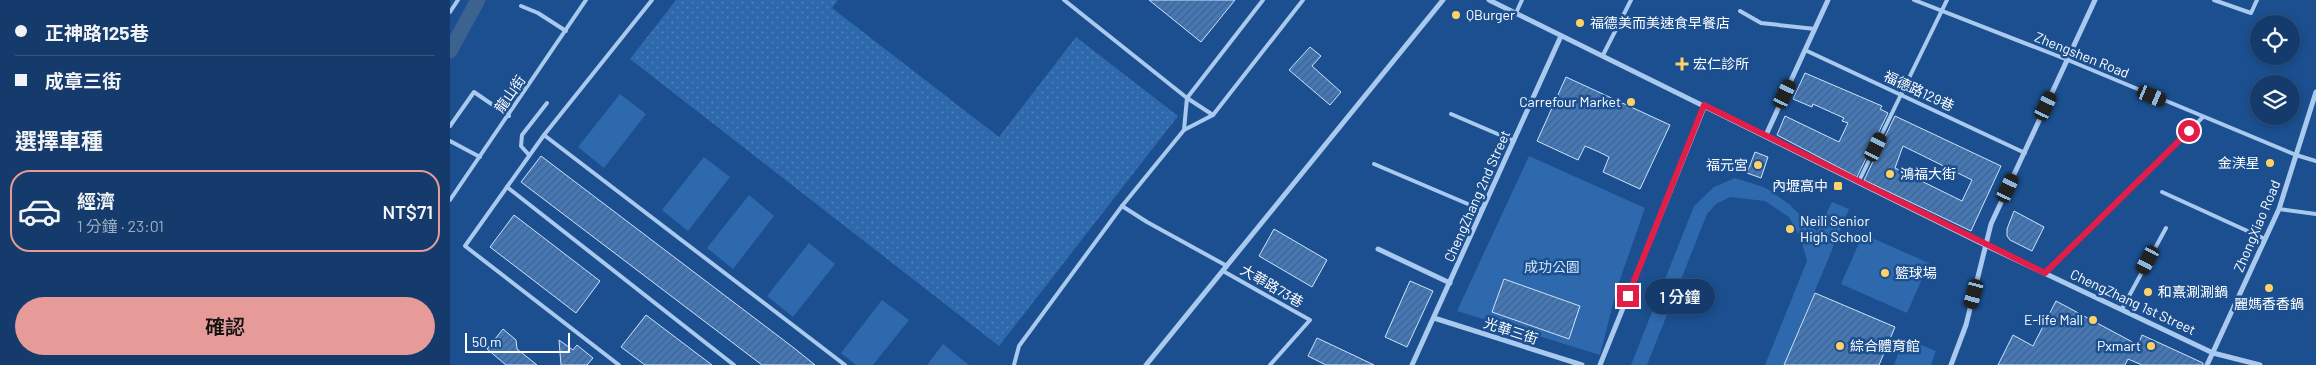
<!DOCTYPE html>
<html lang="zh-TW">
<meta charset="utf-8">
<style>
body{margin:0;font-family:Barlow,"Noto Sans TC",sans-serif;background:#1d4271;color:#f1f3f6;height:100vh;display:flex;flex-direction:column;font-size:19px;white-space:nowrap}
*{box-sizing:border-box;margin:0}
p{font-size:16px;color:#9dadc1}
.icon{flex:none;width:28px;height:28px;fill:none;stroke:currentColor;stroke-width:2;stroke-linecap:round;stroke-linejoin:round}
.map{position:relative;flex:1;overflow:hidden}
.panel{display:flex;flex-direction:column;background:#143b6b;width:450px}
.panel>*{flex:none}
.guide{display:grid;align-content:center;height:110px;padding:0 15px;background:#143b6b}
.controls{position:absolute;left:1800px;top:15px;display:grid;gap:10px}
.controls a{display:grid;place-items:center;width:50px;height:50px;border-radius:50%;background:#143b6b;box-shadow:0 2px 8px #0003,0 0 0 1px #33557e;font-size:25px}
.scale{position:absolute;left:15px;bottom:12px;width:105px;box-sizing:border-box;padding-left:5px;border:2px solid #fff;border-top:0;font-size:14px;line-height:18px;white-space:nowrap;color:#fff;-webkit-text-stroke:4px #1b4f8f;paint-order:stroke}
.end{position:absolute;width:22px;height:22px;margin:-11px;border:6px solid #e11d48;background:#fff;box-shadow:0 0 0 2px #fff}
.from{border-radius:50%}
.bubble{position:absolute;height:35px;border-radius:18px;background:#143b6b;box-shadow:0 2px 8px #0003,0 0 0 1px #33557e;font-size:16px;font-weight:600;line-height:35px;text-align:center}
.car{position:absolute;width:15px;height:30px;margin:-15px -8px;border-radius:6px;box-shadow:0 0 4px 1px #0007;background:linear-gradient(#222 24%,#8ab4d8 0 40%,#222 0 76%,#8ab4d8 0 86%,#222 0)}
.guide b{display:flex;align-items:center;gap:18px;height:48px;font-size:19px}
.guide b+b{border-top:1px solid #33557e}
.guide i{width:12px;height:12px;background:#f1f3f6}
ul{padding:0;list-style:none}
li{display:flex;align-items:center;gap:15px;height:82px;margin:0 10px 8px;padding:0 5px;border:2px solid transparent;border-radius:20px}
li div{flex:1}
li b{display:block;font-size:19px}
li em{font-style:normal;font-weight:600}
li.on{border-color:#e69b98}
li>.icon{width:45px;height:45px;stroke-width:1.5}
h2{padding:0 15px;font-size:22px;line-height:60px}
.button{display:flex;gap:10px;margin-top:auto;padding:10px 15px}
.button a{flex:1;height:58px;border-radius:30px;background:#e69b98;color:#111;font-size:20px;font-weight:600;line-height:58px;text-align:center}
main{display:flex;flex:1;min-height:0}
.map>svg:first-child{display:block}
.grass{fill:url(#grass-dots)}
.park{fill:#2e69ad}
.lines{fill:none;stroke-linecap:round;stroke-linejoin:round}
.canal{stroke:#3c6290;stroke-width:15}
.building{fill:url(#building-hatch);stroke:#cfe3fa;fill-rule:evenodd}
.lane{stroke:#a9c9ee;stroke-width:4}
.street{stroke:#a9c9ee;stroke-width:5}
.route{stroke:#e11d48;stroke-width:6}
.poi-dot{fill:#ffd166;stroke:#1b4f8f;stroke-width:2}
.labels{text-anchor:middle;stroke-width:5;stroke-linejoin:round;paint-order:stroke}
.poi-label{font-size:14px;fill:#fff;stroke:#1b4f8f;text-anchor:start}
.street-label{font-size:14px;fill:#fff;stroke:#1b4f8f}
.park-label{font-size:14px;fill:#cfe3fa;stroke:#1b4f8f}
</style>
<main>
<section class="panel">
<div class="guide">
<b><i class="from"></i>正神路125巷</b>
<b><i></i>成章三街</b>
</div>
<h2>選擇車種</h2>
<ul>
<li class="on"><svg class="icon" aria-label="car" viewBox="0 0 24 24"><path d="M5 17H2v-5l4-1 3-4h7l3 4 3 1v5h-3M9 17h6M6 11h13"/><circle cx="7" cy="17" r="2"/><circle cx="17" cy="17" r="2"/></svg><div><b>經濟</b><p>1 分鐘 · 23:01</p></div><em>NT$71</em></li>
</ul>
<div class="button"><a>確認</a></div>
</section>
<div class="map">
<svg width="1866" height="365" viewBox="0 0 1866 365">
<defs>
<pattern id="grass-dots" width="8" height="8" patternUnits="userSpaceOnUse" patternTransform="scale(1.25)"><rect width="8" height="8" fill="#2e69ad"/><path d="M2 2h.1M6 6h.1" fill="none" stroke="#4d80b9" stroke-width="1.8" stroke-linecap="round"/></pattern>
<pattern id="building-hatch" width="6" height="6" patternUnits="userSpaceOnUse" patternTransform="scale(1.25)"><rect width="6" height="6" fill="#4478b7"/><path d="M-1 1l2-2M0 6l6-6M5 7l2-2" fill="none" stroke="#486282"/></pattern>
</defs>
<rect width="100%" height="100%" fill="#1b4f8f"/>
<path class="grass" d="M226,0H388L382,8L549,137L626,37L728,116L549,346L180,59Z"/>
<g class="park">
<path d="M170,94L196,114L154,168L128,147Z"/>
<path d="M1079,156L1195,208L1167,288L1150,355L1007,311Z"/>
<path d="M254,157L280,177L238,231L212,210Z"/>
<path d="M1285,178L1316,188L1339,204L1367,232L1382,202L1399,209L1334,365H1315L1357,261L1351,239L1339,217L1315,201L1280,197L1266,204L1257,214L1197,365H1181L1244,206L1264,187Z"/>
<path d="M299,195L324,216L283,269L257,248Z"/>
<path d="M1413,234L1479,263L1457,313L1391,284Z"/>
<path d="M359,243L385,264L343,317L317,296Z"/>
<path d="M432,300L459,320L423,365H406L391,353Z"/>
<path d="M1454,338L1486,351L1481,365H1444Z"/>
<path d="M493,344L519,365H477Z"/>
</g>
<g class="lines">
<path class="canal" d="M0,51L28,0"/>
</g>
<g class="building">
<path d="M699,0H785L751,42Z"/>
<path d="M860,47L871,56L862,66L891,92L880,105L839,70Z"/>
<path d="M1355,73L1432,106L1430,109L1438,113L1407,177L1327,135L1335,116L1389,142L1398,123L1392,121L1394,118L1363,104L1362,107L1343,99Z"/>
<path d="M1116,77L1220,125L1190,189L1153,172L1159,157L1149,152L1135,146L1128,160L1087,141Z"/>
<path d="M1445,116L1551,166L1521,231L1414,180ZM1453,146L1522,180L1512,201L1445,168Z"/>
<path d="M1305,152L1318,157L1311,178L1297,173Z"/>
<path d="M91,156L344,348L365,365H312L71,182Z"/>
<path d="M1564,211L1594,227L1582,251L1560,240L1557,236V229Z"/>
<path d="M64,215L150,281L126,313L40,247Z"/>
<path d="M824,229L877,260L862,287L809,256Z"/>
<path d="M1054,279L1130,306L1119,339L1042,312Z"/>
<path d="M960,281L983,291L957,347L935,337Z"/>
<path d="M1365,293L1445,327L1429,365H1334Z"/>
<path d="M1606,301L1688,345L1692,335L1753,363V365H1692L1678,359L1675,365H1548L1563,335L1583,346Z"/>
<path d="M196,315L262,365H195L171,347Z"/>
<path d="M53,329L66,340L67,349L87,365H56L37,349Z"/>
<path d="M867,338L901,354L924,365H876L858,356Z"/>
<path d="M109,340L123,350L127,345L143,358L137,365H111Z"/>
</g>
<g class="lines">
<g class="lane">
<path d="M614,0L737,98L763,115"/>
<path d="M1464,0L1618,60L1846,155L1866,161"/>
<path d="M1764,0L1801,13L1807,0"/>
<path d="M71,6L88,13L116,31"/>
<path d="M1290,11L1311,23L1365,29"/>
<path d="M0,12L8,0"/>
<path d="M1066,13L1072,0"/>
<path d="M1355,50L1575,153"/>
<path d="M1153,55L1181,0"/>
<path d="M1001,114L1064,141"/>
<path d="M0,126L24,92L59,116"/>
<path d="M734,130L737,98L813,0"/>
<path d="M94,135L202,0"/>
<path d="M0,141L30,157"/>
<path d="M79,155L71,146L72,135L97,103"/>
<path d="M924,164L1032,210"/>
<path d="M1409,181L1497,0"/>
<path d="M57,187L284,365"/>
<path d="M1712,192L1815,239"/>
<path d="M0,200L136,0"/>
<path d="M1829,209L1866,214"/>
<path d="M777,266L697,222L672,206L734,130L763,115L853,0"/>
<path d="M773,271L860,320L820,365"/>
<path d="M1595,273L1753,117"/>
<path d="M1672,309L1716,228"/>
<path d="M169,365L15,246L94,135L395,365"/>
<path d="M564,365L569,346L672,206"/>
</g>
<g class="street">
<path d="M1039,0L1537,246L1763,353L1810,365"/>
<path d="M1316,135L1378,0"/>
<path d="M928,249L1000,283"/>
<path d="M984,318L1132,365"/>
<path d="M696,365L993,0"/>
<path d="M962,365L1111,36"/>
<path d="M1150,365L1255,105"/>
<path d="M1501,365L1516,325L1541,224L1645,0"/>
<path d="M1757,365L1829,209L1866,92"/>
</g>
</g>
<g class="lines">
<path class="route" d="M1178,296L1254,105L1595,273L1739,131"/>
</g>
<g class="poi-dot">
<circle cx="1006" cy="15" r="5"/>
<circle cx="1130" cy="23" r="5"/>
<path d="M1229.5 56.5h5v5h5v5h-5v5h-5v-5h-5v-5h5z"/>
<circle cx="1181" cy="102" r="5"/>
<circle cx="1820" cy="163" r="5"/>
<circle cx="1308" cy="165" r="5"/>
<circle cx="1440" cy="174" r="5"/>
<rect x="1383" y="181" width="10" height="10" rx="2.5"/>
<circle cx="1340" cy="229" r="5"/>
<circle cx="1435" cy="273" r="5"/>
<circle cx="1819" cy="288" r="5"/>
<circle cx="1698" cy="292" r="5"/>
<circle cx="1643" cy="320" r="5"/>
<circle cx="1390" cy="346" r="5"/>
<circle cx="1701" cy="346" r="5"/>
</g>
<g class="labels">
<g class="poi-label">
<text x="1016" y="20">QBurger</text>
<text x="1140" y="28">福德美而美速食早餐店</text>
<text x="1243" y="69">宏仁診所</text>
<text x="1171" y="107" text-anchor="end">Carrefour Market</text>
<text x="1810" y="168" text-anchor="end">金渼星</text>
<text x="1298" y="170" text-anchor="end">福元宮</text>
<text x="1450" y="179">鴻福大街</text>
<text x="1378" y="191" text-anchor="end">內壢高中</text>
<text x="1350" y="226">Neili Senior<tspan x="1350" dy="16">High School</tspan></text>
<text x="1445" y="278">籃球場</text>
<text x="1708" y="297">和熹涮涮鍋</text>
<text x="1819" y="309" text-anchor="middle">麗媽香香鍋</text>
<text x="1633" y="325" text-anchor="end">E-life Mall</text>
<text x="1400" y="351">綜合體育館</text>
<text x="1691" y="351" text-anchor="end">Pxmart</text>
</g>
<g class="street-label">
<text transform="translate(1632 55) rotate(22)" y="5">Zhengshen Road</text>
<text transform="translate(1469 91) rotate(25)" y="5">福德路129巷</text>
<text transform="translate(60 94) rotate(-55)" y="5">龍山街</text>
<text transform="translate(1027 196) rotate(-66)" y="5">ChengZhang 2nd Street</text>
<text transform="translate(1807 226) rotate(-67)" y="5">ZhongXiao Road</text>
<text transform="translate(822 286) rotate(30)" y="5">大華路73巷</text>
<text transform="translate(1683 302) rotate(25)" y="5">ChengZhang 1st Street</text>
<text transform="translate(1061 331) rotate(18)" y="5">光華三街</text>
</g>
<g class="park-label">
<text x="1102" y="272">成功公園</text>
</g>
</g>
</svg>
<div class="controls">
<a><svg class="icon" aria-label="locate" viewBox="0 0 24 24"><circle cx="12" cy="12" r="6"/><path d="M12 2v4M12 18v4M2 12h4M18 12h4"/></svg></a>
<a><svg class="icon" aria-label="layers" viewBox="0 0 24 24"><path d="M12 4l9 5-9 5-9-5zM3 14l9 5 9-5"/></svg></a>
</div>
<div class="scale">50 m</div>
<i class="end from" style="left:1739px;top:131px"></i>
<i class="end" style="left:1178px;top:296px"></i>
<div class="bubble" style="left:1195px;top:279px;width:70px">1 分鐘</div>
<i class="car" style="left:1335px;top:94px;rotate:25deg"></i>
<i class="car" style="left:1702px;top:96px;rotate:113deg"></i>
<i class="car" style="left:1596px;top:106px;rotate:25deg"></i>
<i class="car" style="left:1426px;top:147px;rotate:26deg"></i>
<i class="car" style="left:1558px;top:188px;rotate:25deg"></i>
<i class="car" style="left:1698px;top:260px;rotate:208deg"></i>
<i class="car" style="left:1524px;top:294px;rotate:195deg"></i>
</div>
</main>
